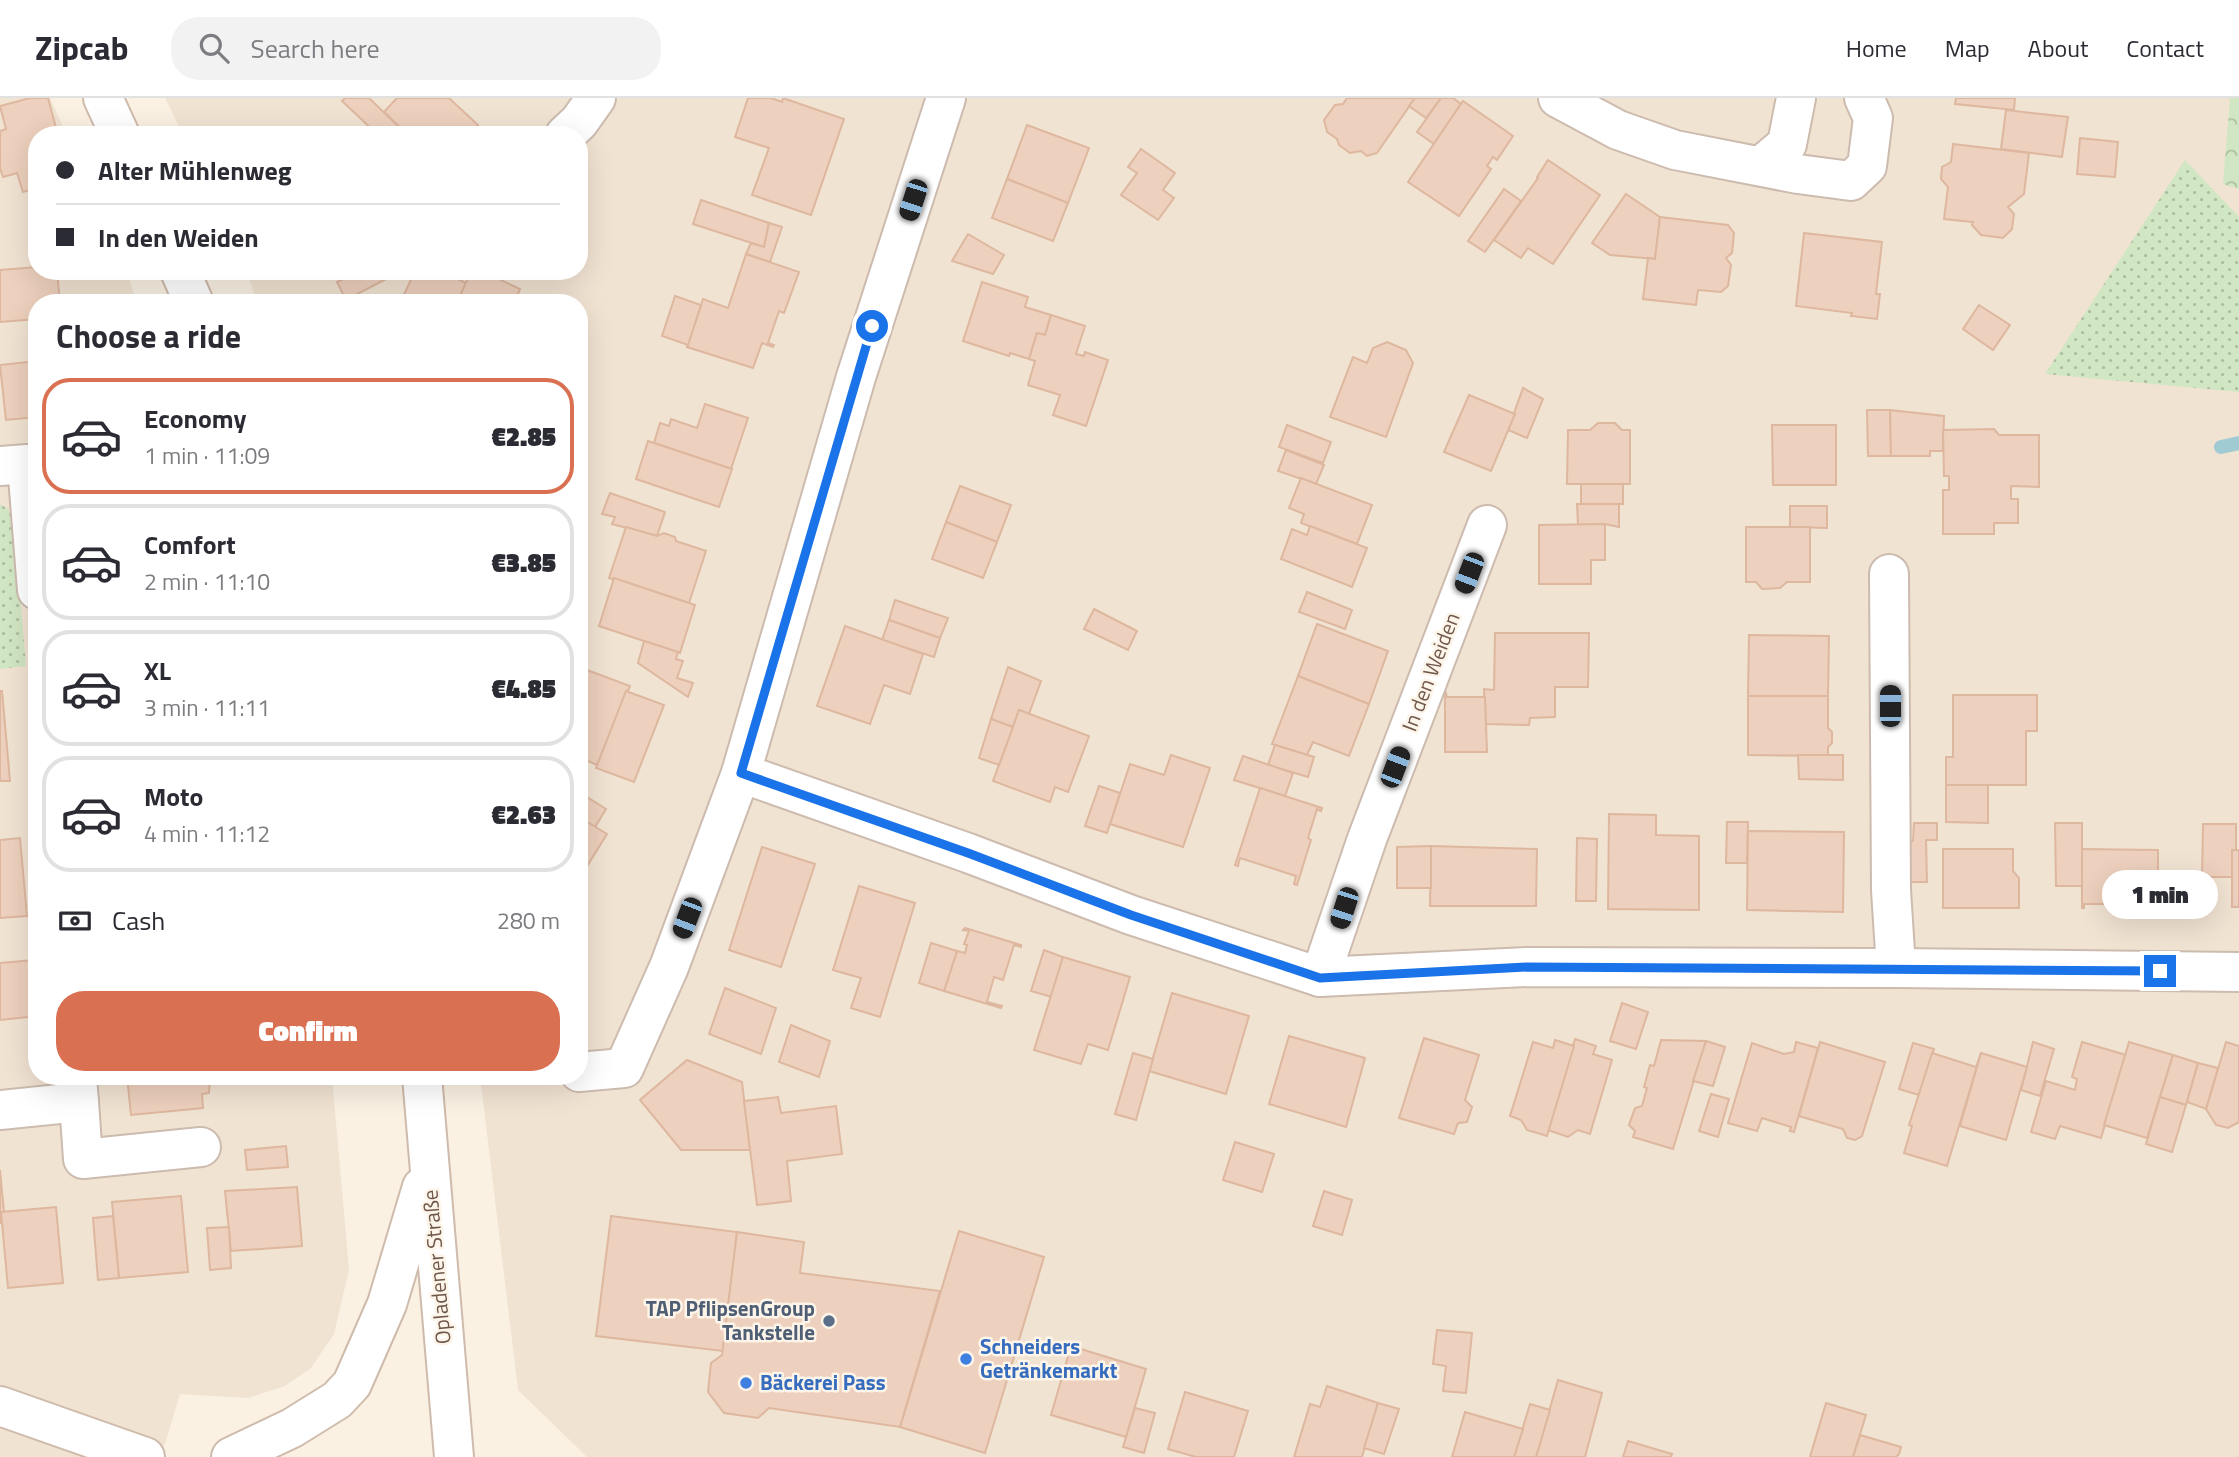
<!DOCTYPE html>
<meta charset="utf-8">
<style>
body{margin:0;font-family:"Titillium Web",sans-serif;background:#f2f2f3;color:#2b2b33;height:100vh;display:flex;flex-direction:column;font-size:26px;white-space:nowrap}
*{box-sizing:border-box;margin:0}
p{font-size:23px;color:#7c7c81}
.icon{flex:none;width:38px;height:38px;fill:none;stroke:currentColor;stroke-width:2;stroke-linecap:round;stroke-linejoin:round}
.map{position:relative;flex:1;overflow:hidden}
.panel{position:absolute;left:28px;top:196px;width:560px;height:791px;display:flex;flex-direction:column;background:#fff;border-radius:28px;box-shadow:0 7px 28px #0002}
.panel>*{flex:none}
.top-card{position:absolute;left:28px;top:28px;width:560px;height:154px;border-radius:28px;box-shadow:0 7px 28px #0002;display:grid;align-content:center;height:154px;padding:0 28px;background:#fff}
.end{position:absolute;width:32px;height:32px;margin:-16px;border:9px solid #1a73e8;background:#fff;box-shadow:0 0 0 4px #fff}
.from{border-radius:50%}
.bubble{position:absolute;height:49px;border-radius:24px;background:#fff;box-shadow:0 7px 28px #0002;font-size:23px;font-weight:800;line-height:49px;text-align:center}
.car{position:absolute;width:21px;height:42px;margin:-21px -10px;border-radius:9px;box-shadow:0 0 5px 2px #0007;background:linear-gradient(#222 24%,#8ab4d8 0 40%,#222 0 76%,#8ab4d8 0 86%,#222 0)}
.top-card b{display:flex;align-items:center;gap:24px;height:66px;font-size:26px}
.top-card b+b{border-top:2px solid #e1e1e2}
.top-card i{width:18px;height:18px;background:#2b2b33}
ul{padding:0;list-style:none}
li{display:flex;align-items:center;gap:21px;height:116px;margin:0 14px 10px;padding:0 14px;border:4px solid #e1e1e2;border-radius:28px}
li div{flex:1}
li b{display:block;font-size:26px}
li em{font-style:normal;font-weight:800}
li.on{border-color:#da7052}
li>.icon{width:63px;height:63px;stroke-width:1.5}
h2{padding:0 28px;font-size:32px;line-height:84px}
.pay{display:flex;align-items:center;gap:18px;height:77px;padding:0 28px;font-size:26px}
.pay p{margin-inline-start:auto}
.button{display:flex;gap:14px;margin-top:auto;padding:14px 28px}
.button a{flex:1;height:80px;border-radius:28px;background:#da7052;color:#fff;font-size:28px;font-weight:800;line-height:80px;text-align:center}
header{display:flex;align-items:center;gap:42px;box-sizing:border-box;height:98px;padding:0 35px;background:#fff;border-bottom:2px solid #e1e1e2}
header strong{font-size:33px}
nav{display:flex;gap:38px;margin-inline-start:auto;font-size:24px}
.search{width:490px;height:63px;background:#f2f2f3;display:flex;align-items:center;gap:18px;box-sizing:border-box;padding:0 24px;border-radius:28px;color:#7c7c81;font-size:26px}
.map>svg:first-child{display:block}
.residential{fill:#f1e3d2}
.forest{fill:url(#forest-crowns)}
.park{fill:url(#park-dots)}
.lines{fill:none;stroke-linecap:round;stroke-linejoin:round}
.stream{stroke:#a1cbd2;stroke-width:14}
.building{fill:#edd0bd;stroke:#deb79f;stroke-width:2}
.street-casing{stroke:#ccbbae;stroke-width:42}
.secondary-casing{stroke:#cfbbab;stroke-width:42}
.street{stroke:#fff;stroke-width:38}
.secondary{stroke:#fff;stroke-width:38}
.route{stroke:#1a73e8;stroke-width:9}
.service-dot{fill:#5c6f8a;stroke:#fdf5e9;stroke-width:2.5}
.shop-dot{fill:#3f7fe0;stroke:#fdf5e9;stroke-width:2.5}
.labels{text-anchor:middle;stroke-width:5;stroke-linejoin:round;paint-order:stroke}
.street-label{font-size:21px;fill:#6f584b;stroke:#fdf5e9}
.service-label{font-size:21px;font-weight:bold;fill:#4e5e75;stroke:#fdf5e9;text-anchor:end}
.shop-label{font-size:21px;font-weight:bold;fill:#366cbe;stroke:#fdf5e9;text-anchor:start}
</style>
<header>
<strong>Zipcab</strong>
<div class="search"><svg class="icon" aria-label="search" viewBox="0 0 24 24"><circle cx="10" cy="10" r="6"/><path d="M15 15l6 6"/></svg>Search here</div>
<nav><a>Home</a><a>Map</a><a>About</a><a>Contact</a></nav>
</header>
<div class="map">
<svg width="2239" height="1359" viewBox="0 0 2239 1359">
<defs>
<pattern id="forest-crowns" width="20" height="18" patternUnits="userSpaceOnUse" patternTransform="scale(1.75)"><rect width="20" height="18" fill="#d1e6c3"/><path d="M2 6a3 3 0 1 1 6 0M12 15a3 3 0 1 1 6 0" fill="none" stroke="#aebda0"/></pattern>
<pattern id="park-dots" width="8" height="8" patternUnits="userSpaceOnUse" patternTransform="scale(1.75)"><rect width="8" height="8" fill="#d1e6c3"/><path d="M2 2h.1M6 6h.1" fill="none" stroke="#aebda0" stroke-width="1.8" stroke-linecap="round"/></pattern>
</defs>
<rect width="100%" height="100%" fill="#faf1e3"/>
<g class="residential">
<path d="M0,0H50L67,37H37V173H126L137,205H37V978H332L349,1172L334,1236L311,1270L285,1288L248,1300L180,1296L161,1359H0Z"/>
<path d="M165,0H2239V1359H587L518,1292L480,978H579V205H257L247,173H579V37H183Z"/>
</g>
<path class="forest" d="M2230,0H2239V91L2223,86Z"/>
<g class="park">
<path d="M2185,62L2239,119V294L2045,276Z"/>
<path d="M0,406L8,411L14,426L26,568L0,571Z"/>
</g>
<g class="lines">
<path class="stream" d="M2221,349L2239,345"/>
</g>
<g class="building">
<path d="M30,0H48L58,37H37V90L23,94L17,75L3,79L0,70V33L6,31L0,8Z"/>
<path d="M345,0H369L401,31L396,37H378L342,3Z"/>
<path d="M397,0H449L478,27L469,37H408L384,14Z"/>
<path d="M748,0H771L782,4L783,0L844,21L811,117L752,97L769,50L735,39Z"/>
<path d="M1347,0H1415L1377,55L1367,58L1361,53L1350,55L1339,47L1337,41L1327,34L1324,22L1335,7L1343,6Z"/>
<path d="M1415,0H1441L1426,20L1409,8Z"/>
<path d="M1441,0H1453L1461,6L1434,46L1417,34Z"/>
<path d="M1956,0H2015L2014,12L1955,6Z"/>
<path d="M1463,3L1513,38L1497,62L1493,59L1487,68L1491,71L1459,118L1408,84Z"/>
<path d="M2006,12L2068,19L2062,59L2001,51Z"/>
<path d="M1027,27L1089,50L1068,105L1007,81Z"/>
<path d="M2080,40L2118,44L2115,79L2077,76Z"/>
<path d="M1953,46L2029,55L2024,96L2008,109L2014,116L2012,131L2003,140L1981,137L1972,127L1973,124L1944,121L1948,89L1941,81L1942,69L1951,64Z"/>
<path d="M1141,51L1175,75L1163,92L1174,100L1158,122L1121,97L1137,75L1128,69Z"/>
<path d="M1548,62L1600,97L1553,166L1528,150L1521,160L1494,142L1538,80L1537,79Z"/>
<path d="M1007,81L1068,105L1053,143L992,120Z"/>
<path d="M1504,91L1521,103L1485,154L1468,143Z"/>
<path d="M1626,96L1660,119L1655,161L1610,157L1592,145Z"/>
<path d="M701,102L769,125L764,149L693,126Z"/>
<path d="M1660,119L1728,127L1734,135L1732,155L1726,160L1731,167L1728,188L1721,194L1698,192L1696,207L1643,201L1648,160L1655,161Z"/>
<path d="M769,125L782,129L770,164L746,156L751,145L764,149Z"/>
<path d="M1804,135L1882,144L1876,196H1880L1877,221L1851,218L1852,215L1796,208Z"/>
<path d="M968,136L1004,157L993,176L952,163Z"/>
<path d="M746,156L799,174L784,215L779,213L768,245L774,247L773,249L762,245L753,270L687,249L703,201L728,210Z"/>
<path d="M37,169V173H57L60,205H37V221L0,224V172Z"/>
<path d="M359,173H387L390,179L346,202L337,184Z"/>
<path d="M415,173H441L466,185L457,205H400Z"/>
<path d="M471,173H482L520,191L514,205H457Z"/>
<path d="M982,184L1028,199L1025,209L1051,217L1045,237L1037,235L1029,261L1010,255L1009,258L963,243Z"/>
<path d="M675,198L701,207L688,247L662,238Z"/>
<path d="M1979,207L2010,227L1993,252L1963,231Z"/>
<path d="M1051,217L1085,228L1076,256L1084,258L1085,254L1108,262L1086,328L1053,317L1060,297L1028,287L1035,263L1029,261L1037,235L1045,237Z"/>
<path d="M1387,244L1406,252L1413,265L1386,339L1330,319L1353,259L1367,265L1373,250Z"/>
<path d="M37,263V319L6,322L0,267Z"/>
<path d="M1523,290L1543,301L1527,340L1508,332Z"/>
<path d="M1469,297L1515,316L1491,373L1444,354Z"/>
<path d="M705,306L748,320L731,371L654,345L660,325L669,328L671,321L697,330Z"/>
<path d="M1867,312H1890L1891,358H1868Z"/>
<path d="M1890,312L1944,318L1943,353H1930V358H1891Z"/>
<path d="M1598,325H1615L1622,332H1630V386H1567L1568,332H1590Z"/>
<path d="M1287,327L1331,344L1323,365L1279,349Z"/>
<path d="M1772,327H1836V387H1773Z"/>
<path d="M1994,331L1999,337H2039V389L2011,388V401H2018V425H1994V436H1943V392H1949V378H1944L1943,332Z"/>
<path d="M648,343L732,371L719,409L636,381Z"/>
<path d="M1286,352L1324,367L1316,386L1278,373Z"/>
<path d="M1301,380L1372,407L1357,446L1301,425L1304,416L1289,410Z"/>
<rect x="1581" y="386" width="42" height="20"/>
<path d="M960,388L1011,407L997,444L946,424Z"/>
<path d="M610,395L665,414L657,438L612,426L615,419L602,416Z"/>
<path d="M1577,406H1619V429L1605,426L1578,427Z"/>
<path d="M1790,408H1827V430L1790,429Z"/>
<path d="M946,424L997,444L983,480L932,461Z"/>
<path d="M1605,426V462H1591V486H1539V427Z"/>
<path d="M1310,428L1367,450L1352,489L1281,461L1292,431L1307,437Z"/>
<path d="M626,429L657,438L664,435L675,439L676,443L706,453L689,505L609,480Z"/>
<path d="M1746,429H1810V484H1787L1780,490L1762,491L1756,484H1746Z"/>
<path d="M614,480L695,507L680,555L599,528Z"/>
<path d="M1307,494L1352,512L1345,531L1299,514Z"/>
<path d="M895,502L948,520L940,540L889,522Z"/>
<path d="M1094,511L1137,533L1128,552L1084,531Z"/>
<path d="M889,522L940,540L934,559L882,542Z"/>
<path d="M1317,526L1388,553L1369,606L1298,578Z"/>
<path d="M845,528L923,556L910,596L884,587L870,626L817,608Z"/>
<path d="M1495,535H1589L1588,589H1555V619L1530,620L1529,627L1485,626L1484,591L1494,592Z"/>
<path d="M1749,537L1829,538L1828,598H1748Z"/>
<path d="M644,543L678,554L676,561L683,563L677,580L693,585L688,599L638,565Z"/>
<path d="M579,569L630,588L597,667L579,659Z"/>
<path d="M1008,569L1041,583L1029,616L1019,612L1013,629L991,621Z"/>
<path d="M1298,578L1369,606L1349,658L1313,644L1307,657L1272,646Z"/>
<path d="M1445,592L1447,599H1485L1487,654H1445Z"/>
<path d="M0,593H2L10,683H0Z"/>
<path d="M626,593L664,607L634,684L596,670Z"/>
<path d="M1953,597H2037V633H2026V687H1946V659H1953Z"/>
<path d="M1748,598H1828V630L1832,634V645L1828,649V658L1748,657Z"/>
<path d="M1019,612L1089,638L1068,694L1055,689L1050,704L993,683Z"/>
<path d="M991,621L1013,629L999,667L979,660Z"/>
<path d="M1275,647L1314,659L1308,679L1268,667Z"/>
<path d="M1171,657L1210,670L1183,749L1110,726L1130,666L1164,677Z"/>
<path d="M1798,657H1843V682L1799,681Z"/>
<path d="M1243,658L1293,675L1285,698L1234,682Z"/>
<path d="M1946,687H1988V725L1946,724Z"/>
<path d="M1099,688L1120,695L1107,735L1085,728Z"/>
<path d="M1260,690L1322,710L1321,713L1317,711L1308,740L1311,742L1297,787L1294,786L1296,778L1240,760L1238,768L1235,767Z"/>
<path d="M579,694L606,711L595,729L579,719Z"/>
<path d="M1609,716L1656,717V737L1699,738V812L1608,811Z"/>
<path d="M579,719L607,736L579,781Z"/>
<path d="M1727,724H1748L1747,765H1726Z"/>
<path d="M1914,725H1937V742H1926L1927,784H1906V743H1913Z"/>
<path d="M2055,725H2082V788H2056Z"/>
<path d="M2203,726H2236V752H2232V779H2202Z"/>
<path d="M1748,733L1844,734L1843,814L1747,812Z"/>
<path d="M20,740L27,818L0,820V742Z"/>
<path d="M1577,740L1597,741L1596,803H1576Z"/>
<path d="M1431,748L1537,751L1536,808H1430Z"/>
<path d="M1431,748V790H1397V749Z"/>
<path d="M762,749L815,766L781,869L729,852Z"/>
<path d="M1943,751H2013V773L2019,780V810H1943Z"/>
<path d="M2082,751L2158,752V809H2114V806H2084V810H2082Z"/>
<rect x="2232" y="752" width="7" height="57"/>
<path d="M859,788L915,805L880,919L851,910L861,880L833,872Z"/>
<path d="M965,830L1021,847V849L1014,847L1003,882L994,879L987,904L1002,908L1001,910L944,893L957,853L965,855L967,847L964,846L969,833L963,832Z"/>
<path d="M931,845L957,853L944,893L919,885Z"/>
<path d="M1044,852L1063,859L1052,899L1031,893Z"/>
<path d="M1063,859L1130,879L1108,952L1088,946L1081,966L1034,952Z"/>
<path d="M33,862L37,918L0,922V865Z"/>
<path d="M725,890L776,910L761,956L709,936Z"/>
<path d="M1172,895L1249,918L1226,996L1149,973Z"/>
<path d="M1622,905L1648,914L1636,951L1610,943Z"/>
<path d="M791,927L830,943L819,979L779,964Z"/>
<path d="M1289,938L1365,960L1346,1029L1269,1006Z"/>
<path d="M1424,940L1479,957L1465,1002L1472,1009L1467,1024L1458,1025L1454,1036L1399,1020Z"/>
<path d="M1575,941L1596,948L1593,956L1612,962L1590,1036L1578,1032L1568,1039L1548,1032Z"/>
<path d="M1555,942L1574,948L1547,1038L1527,1032L1521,1022L1510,1018L1533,944L1553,950Z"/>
<path d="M1661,942L1706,943L1673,1051L1633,1039L1635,1033L1629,1027L1635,1010L1642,1008L1647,990L1644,989L1650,967L1654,968Z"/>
<path d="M1706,943L1725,949L1713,988L1693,983Z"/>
<path d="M1796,944L1818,950L1794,1034L1790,1033L1791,1029L1762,1020L1757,1033L1728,1025L1752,945L1784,956L1794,954Z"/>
<path d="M1820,944L1885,964L1862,1038L1855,1042L1847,1040L1843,1031L1799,1018Z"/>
<path d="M2033,944L2054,951L2040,998L2021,992Z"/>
<path d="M2082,944L2126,957L2101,1040L2060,1028L2055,1041L2031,1034L2046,983L2075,992L2077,981L2072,979Z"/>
<path d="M2129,944L2173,957L2147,1040L2104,1027Z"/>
<path d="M2226,944L2239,948V1024L2228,1030L2216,1027L2206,1011Z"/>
<path d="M1913,945L1934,951L1919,997L1899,991Z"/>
<path d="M1133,955L1153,961L1136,1022L1115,1016Z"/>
<path d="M1932,955L1976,969L1981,955L1947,1068L1904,1055L1912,1028L1909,1027Z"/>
<path d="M1981,955L2027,969L2006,1042L1960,1028Z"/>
<path d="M2173,957L2198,965L2186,1007L2160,999Z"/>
<path d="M687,962L742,984L750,1052H681L640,1002Z"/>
<path d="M2198,965L2218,970L2206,1011L2187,1004Z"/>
<path d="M127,978H210L209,995L202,996L203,1010L131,1017Z"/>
<path d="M1711,996L1729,1001L1718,1039L1699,1033Z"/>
<path d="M778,999L781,1015L836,1008L842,1056L787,1063L791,1103L757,1107L744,1003Z"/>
<path d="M2160,999L2186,1007L2172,1054L2146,1046Z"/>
<path d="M1235,1044L1274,1056L1262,1094L1223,1082Z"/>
<path d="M286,1048L288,1069L247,1072L245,1052Z"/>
<path d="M0,1072L4,1114H1L0,1126Z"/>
<path d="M297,1089L302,1148L231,1153L225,1093Z"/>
<path d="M1324,1093L1352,1102L1342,1137L1313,1128Z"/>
<path d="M181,1098L188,1174L119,1180L112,1104Z"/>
<path d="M56,1109L63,1185L8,1190L1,1114Z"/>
<path d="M113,1118L119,1180L98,1182L93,1120Z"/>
<path d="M611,1118L737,1134L723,1253L596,1238Z"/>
<path d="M229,1129L231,1170L210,1172L207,1130Z"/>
<path d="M959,1133L1044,1159L985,1355L900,1329Z"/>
<path d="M737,1134L804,1144L800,1175L940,1193L900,1329L769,1310L758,1320L724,1315L708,1294L711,1265L722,1257Z"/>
<path d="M1437,1232L1472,1235L1466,1295L1443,1293L1446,1268L1433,1266Z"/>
<path d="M1071,1248L1146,1271L1126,1339L1051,1317Z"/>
<path d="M1558,1282L1602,1295L1585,1359H1536Z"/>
<path d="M1327,1288L1378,1305L1362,1359H1294L1310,1306L1320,1309Z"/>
<path d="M1185,1294L1248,1313L1234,1359H1196L1168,1351Z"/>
<path d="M1378,1305L1399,1311L1384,1356L1364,1350Z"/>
<path d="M1826,1305L1866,1317L1853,1359H1810Z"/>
<path d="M1530,1306L1550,1312L1536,1359H1514Z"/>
<path d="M1135,1310L1155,1315L1144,1355L1123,1349Z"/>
<path d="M1465,1314L1523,1331L1514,1359H1452Z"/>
<path d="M1860,1337L1901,1349L1899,1356L1896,1359H1853Z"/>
<path d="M1628,1343L1672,1356L1671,1359H1623Z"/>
</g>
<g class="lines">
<g class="street-casing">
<g id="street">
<path d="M1558,0L1618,32L1675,52L1798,76L1851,83L1867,68L1873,20L1864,0"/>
<path d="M565,37L579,24L596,0"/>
<path d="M1761,68L1787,46L1796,0"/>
<path d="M0,368L27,366L37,492"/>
<path d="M1889,476L1891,792L1896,870"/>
<path d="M741,675L968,755L1131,817L1320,879L1527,869L1896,870L2239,874"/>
<path d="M1320,879L1367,741L1487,427"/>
<path d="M579,974L624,970L669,869L741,675L856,279L946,0"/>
<path d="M79,1004L83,1061L201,1049"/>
<path d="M0,1012L79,1004L77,980"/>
</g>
</g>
<g class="secondary-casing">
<g id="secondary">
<path d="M103,0L120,37"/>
<path d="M180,173L194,205"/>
<path d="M422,978L454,1359"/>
<path d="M0,1308L145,1359"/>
<path d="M231,1359L292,1330L337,1302L352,1286L387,1206L422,1089"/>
</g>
</g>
<use href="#street" class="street"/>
<use href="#secondary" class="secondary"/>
</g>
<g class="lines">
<path class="route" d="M872,228L741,675L968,755L1131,817L1320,880L1527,869L2160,873"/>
</g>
<circle class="service-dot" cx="829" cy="1223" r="7"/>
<g class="shop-dot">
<circle cx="966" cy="1261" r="7"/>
<circle cx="746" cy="1285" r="7"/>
</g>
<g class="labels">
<g class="street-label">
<text transform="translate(1431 574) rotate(-69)" y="7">In den Weiden</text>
<text transform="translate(437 1169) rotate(-95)" y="7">Opladener Straße</text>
</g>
<g class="service-label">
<text x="815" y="1218">TAP PflipsenGroup<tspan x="815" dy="24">Tankstelle</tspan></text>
</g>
<g class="shop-label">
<text x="980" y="1256">Schneiders<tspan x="980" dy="24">Getränkemarkt</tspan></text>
<text x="760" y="1292">Bäckerei Pass</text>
</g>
</g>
</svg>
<i class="end from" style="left:872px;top:228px"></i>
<i class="end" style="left:2160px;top:873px"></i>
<div class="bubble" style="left:2102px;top:772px;width:116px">1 min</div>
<i class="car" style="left:913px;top:102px;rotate:198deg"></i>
<i class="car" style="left:1469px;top:475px;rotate:201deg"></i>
<i class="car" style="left:1890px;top:608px;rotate:0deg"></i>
<i class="car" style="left:1395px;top:669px;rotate:21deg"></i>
<i class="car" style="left:1344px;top:810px;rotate:198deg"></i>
<i class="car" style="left:687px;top:820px;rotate:201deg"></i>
<div class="top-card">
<b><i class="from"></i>Alter Mühlenweg</b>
<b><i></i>In den Weiden</b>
</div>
<section class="panel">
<h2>Choose a ride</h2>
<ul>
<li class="on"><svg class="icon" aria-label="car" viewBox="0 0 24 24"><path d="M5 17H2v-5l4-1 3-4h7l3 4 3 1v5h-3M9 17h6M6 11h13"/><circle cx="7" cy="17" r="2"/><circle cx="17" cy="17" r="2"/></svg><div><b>Economy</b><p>1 min · 11:09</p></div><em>€2.85</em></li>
<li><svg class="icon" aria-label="car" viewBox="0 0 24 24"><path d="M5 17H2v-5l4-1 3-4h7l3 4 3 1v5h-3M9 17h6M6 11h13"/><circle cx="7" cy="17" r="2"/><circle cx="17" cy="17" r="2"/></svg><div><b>Comfort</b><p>2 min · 11:10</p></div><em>€3.85</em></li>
<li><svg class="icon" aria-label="car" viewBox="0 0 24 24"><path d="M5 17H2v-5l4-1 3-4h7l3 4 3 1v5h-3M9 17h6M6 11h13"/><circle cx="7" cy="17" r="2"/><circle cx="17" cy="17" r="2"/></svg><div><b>XL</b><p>3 min · 11:11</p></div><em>€4.85</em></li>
<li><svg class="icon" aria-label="car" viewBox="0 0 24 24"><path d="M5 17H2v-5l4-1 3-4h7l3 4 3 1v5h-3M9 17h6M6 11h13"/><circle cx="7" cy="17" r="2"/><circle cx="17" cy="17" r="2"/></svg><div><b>Moto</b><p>4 min · 11:12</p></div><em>€2.63</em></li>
</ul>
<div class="pay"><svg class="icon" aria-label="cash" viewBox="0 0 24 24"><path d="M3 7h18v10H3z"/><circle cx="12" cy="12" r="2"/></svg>Cash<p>280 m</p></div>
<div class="button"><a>Confirm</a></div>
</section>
</div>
